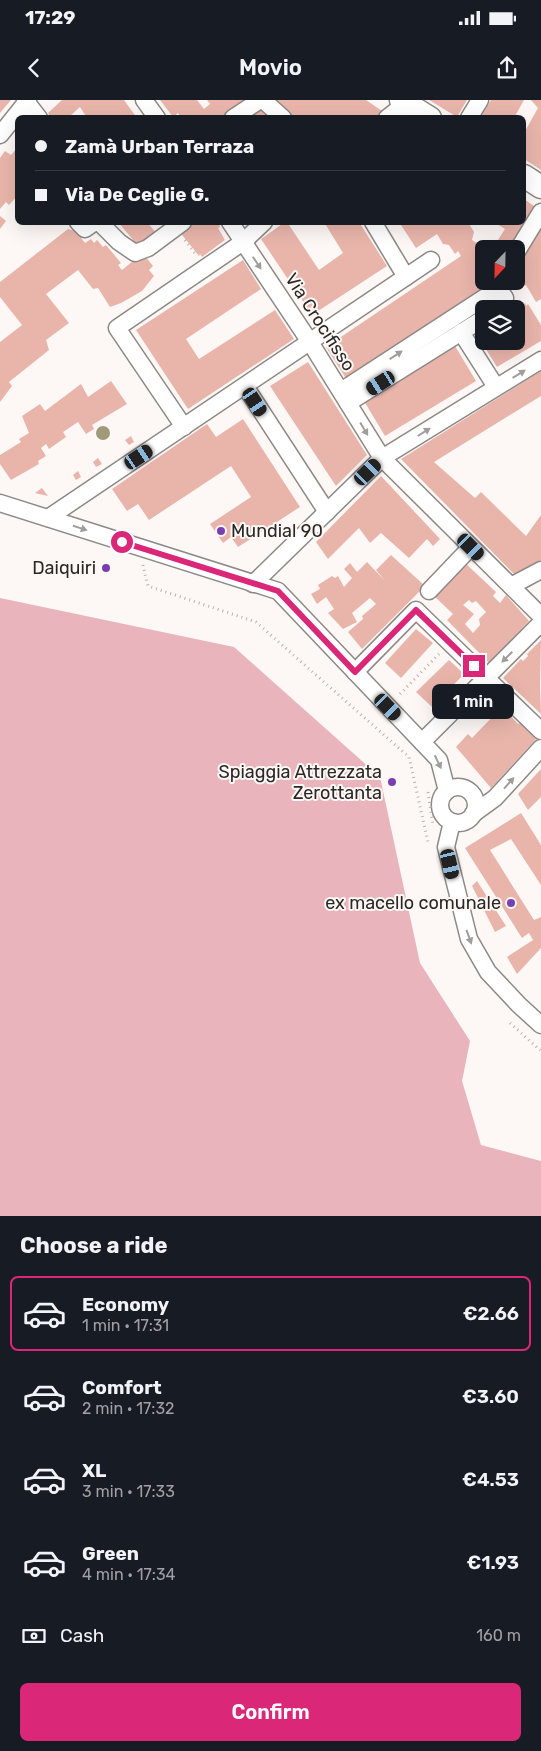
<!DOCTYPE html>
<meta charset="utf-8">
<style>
body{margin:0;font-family:Rubik,sans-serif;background:#242831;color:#f1f3f6;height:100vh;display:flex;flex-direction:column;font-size:19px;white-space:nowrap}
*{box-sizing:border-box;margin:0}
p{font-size:16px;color:#9ea1a6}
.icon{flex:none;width:28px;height:28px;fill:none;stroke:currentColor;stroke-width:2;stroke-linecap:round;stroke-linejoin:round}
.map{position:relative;height:1116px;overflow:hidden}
.drawer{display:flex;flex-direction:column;background:#171b24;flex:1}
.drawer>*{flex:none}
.banner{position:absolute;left:15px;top:15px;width:511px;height:110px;border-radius:8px;box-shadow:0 5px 20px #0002;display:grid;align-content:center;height:110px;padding:0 20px;background:#171b24}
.needle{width:32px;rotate:202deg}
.buttons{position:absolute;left:475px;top:140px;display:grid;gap:10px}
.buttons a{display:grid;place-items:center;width:50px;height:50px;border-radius:8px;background:#171b24;box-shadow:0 5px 20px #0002;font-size:25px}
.end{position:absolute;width:22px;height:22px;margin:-11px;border:6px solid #db2777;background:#fff;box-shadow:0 0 0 2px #fff}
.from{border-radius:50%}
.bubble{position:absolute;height:35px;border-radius:8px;background:#171b24;box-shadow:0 5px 20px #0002;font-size:16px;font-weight:600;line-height:35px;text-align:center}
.car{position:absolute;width:15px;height:30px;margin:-15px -8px;border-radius:6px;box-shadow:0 0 4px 1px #0007;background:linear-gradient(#222 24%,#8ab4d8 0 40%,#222 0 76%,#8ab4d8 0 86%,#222 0)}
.banner b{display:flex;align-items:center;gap:18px;height:48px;font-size:19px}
.banner b+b{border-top:1px solid #363941}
.banner i{width:12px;height:12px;background:#f1f3f6}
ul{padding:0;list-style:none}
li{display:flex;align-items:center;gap:15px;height:75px;margin:0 10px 8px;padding:0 10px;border:2px solid transparent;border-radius:8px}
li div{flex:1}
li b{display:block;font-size:19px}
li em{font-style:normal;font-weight:600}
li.on{border-color:#db2777}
li>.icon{width:45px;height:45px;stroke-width:1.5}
h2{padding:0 20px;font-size:22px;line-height:60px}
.pay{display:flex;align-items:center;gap:12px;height:55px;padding:0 20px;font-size:19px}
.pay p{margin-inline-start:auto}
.primary-button{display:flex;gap:10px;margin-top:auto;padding:10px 20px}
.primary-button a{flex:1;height:58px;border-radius:8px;background:#db2777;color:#fff;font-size:20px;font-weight:600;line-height:58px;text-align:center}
.status{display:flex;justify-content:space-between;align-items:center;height:35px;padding:0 25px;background:#171b24;direction:ltr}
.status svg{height:14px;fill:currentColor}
header{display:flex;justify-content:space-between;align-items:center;height:65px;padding:0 20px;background:#171b24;font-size:22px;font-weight:600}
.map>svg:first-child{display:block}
.water{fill:#e9b4bc}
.building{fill:#e9b5ab;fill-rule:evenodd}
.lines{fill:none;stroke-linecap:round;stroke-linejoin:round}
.minor-casing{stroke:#8d8986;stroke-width:19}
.secondary-casing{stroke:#8d8986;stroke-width:25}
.path{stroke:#b6b3b0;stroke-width:3;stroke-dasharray:1 4;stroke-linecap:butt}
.minor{stroke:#fff;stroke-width:16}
.secondary{stroke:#fff;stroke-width:22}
.tree{fill:#a2997a}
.oneway{fill:#9f9e9d}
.route{stroke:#db2777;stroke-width:6}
.poi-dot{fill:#793eb4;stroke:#fdf8f5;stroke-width:2}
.labels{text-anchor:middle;stroke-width:4;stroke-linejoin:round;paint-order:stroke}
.street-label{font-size:18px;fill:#292826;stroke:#fdf8f5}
.poi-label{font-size:18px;fill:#292826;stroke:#fdf8f5;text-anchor:end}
</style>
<div class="status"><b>17:29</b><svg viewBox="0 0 49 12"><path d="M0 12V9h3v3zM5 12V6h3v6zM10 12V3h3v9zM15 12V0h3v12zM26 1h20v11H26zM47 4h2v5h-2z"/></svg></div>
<header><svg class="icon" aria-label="back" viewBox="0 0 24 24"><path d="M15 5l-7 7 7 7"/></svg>Movio<svg class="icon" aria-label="share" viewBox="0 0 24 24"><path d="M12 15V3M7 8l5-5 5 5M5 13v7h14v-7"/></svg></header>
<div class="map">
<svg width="541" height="1116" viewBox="0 0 541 1116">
<rect width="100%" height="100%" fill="#fdf8f5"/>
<path class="water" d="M0,498L234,547L380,677L420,863L470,941L462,981L481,1045L541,1061V1116H0Z"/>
<g class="building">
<path d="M0,0H11L0,13Z"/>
<path d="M62,0H124L137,18H87L80,7L70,16L71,18H51L48,13Z"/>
<path d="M160,0H197L204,9L210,4L207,0H247L220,18H181L178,13L173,17Z"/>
<path d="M273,0H366L385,13L379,18H293Z"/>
<path d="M429,0H467L457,17Z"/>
<path d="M491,0H524L514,18H480Z"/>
<path d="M531,0H541V70L524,59V33L538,8Z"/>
<path d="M262,8L274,18H248Z"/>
<path d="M18,47V95L9,105L6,102L0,109V58L5,51L11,55Z"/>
<path d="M524,99L537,108L514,149H492L505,129L494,122H524Z"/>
<path d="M0,116L6,121L0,129Z"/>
<path d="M541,121V199L536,202L526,185L517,189L512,181H516V161Z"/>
<path d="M118,122H147L157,134L139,147Z"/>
<path d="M193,122H218L220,127L218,128L225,140L202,157L200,154L199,156L179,131Z"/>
<path d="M285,122H287L319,170L343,153L324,122H359L387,166L312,215L261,139Z"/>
<path d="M399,122H468L474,132L472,140L484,148V181H492L347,280L326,247L461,156L458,151L455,154L449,145L443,144L437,134L416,148Z"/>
<path d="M68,129L76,131L85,143L91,139L94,143L97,140L103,147L106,145L121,163L118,165L122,170L139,156H145L153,166L149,170L154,176L142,191L121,203L110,207L98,188L93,189L78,170L46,194L69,223L46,240L49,250L9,282L12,286L0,302V242L22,225L0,197V182Z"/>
<path d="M243,160L261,189L186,239L199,259L275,210L294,239L188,309L136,230Z"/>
<path d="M525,203L526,206L528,204L541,225V241L497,267L476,233L484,228V241H516V208Z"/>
<path d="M455,246L476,281L385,336L364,301Z"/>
<path d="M308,262L367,355L336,386L270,286Z"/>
<path d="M541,271V296L434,362L475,398L481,392L526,436L541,415V460L515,475L401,359Z"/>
<path d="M111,281L127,304L92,325L94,329L86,334L78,322L63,332L66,337L49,349L46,344L41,348L46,356L38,361L39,364L11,380L0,364V355L21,342L19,339L29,333L22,316L40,304L45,311L81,284L88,297Z"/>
<path d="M243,319L300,407L238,447L231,437L223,443L210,424L251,397L231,366L149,420L138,404L127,411L112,389L207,324L216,337Z"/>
<path d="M131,336L134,342L129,345L125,340Z"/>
<path d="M98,358L102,364L96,367L93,362Z"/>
<path d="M78,371L81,377L76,380L73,375Z"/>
<path d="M381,376L440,439L433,446L427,439L409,458L381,433L370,443L359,428L328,459L316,442Z"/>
<path d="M42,388L48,396L35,393Z"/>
<path d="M391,455L425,486L362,549L348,532L363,519L362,516L376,504L370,498L352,513L357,522L343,529L328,513L334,509L326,497L317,504L311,494L320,489L318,485L332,476L335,478L338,476L344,487L352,478L344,469L350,463L357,472L367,462L385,481L376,470Z"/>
<path d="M464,462L496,492L493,496L500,503L506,495L529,521L489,563L447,520L453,514L433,495ZM469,500L472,503L476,501L486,512L479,519L480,525L473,533L465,524L474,514L463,505Z"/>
<path d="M416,529L433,543L401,578L385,563Z"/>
<path d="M541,540L540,585L541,614L503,578L521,559L523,561L528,556L527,554Z"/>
<path d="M449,560L464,574L432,607L416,592Z"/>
<path d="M497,612L502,616L507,612L518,624L521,621L539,636L491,688L456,647L468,634L472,638Z"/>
<path d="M541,669V697L528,710L518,694Z"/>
<path d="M521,713L541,745V785L511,739L490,750L534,820L541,817V848L517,874L507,857L533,840L529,833L522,838L465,748Z"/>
<path d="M477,781L506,826L495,832L472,786Z"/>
</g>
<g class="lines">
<g class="minor-casing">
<g id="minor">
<path d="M25,0L39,18"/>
<path d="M144,0L157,18"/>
<path d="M263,0L283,18"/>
<path d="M233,18L260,0"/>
<path d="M387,18L406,3"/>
<path d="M469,18L480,0"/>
<path d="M0,35L28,0"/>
<path d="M78,122L85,129L95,122"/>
<path d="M99,122L119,142L135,153L148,148L183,122"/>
<path d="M230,122L310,242L382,358L541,516"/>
<path d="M373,122L406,177"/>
<path d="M516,153L541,112"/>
<path d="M461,232L496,287"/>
<path d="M245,286L327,412"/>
<path d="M341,291L493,192H501L505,198L502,206L498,209"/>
<path d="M348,303L484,218"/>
<path d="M184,327L117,228L243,142L264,122"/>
<path d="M0,403L278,491L439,660L447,691"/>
<path d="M48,418L431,160"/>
<path d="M253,484L382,358L541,260"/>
<path d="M511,486L541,470"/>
<path d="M429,491L471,447"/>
<path d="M355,572L416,510L541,631"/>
<path d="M422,642L541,523"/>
<circle cx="458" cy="705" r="18"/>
<path d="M473,714L495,698L541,648"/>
<path d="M452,722L446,747L469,839L488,872L519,905L541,925"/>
</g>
</g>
<g class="secondary-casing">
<g id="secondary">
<path d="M401,0L430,18"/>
<path d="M524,76L541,87"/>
</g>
</g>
<g class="path">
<path d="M185,140L196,155"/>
<path d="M143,465L148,486L256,522L409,657L428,742"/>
<path d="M400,594L439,554"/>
<path d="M428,692L433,725"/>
<path d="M510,923L541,951"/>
</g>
<use href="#minor" class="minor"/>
<use href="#secondary" class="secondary"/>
</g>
<circle class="tree" cx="103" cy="333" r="7"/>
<defs><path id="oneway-solid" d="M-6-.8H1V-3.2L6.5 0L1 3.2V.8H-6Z" transform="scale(1.25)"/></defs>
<g class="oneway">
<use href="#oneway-solid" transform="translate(257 163) rotate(56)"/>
<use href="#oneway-solid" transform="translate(396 255) rotate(-33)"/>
<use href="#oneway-solid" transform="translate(519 274) rotate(-31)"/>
<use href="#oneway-solid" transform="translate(364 329) rotate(59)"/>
<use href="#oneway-solid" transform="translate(424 332) rotate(-32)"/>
<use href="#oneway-solid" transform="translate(80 428) rotate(18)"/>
<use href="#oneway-solid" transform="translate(507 557) rotate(135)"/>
<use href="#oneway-solid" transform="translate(438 662) rotate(64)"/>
<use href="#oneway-solid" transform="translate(509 683) rotate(-48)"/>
<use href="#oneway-solid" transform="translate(469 837) rotate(70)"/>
</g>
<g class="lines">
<path class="route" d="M122,442L278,491L355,572L416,510L474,566"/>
</g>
<g class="poi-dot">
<circle cx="221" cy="431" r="5"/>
<circle cx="106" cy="468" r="5"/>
<circle cx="392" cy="682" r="5"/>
<circle cx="511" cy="803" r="5"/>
</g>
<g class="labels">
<g class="street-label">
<text transform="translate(320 222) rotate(57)" y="6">Via Crocifisso</text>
</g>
<g class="poi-label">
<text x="231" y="437" text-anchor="start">Mundial 90</text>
<text x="96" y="474">Daiquiri</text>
<text x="382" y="678">Spiaggia Attrezzata<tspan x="382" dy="21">Zerottanta</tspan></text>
<text x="501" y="809">ex macello comunale</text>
</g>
</g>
</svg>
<div class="buttons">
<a><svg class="needle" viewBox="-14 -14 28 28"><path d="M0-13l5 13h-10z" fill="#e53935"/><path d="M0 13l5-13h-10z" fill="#9ea1a6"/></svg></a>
<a><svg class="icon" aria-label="layers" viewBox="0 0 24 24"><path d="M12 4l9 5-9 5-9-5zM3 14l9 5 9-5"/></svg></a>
</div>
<i class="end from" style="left:122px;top:442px"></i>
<i class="end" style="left:474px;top:566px"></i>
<div class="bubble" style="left:432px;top:584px;width:82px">1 min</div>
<i class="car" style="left:381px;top:283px;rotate:238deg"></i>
<i class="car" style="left:255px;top:302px;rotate:147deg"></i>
<i class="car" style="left:139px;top:357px;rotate:56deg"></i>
<i class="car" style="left:368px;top:372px;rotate:46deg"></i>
<i class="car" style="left:471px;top:447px;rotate:135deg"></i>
<i class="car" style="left:388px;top:607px;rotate:136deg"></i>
<i class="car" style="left:450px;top:764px;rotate:167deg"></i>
<div class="banner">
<b><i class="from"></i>Zamà Urban Terraza</b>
<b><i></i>Via De Ceglie G.</b>
</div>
</div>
<section class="drawer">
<h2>Choose a ride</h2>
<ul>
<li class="on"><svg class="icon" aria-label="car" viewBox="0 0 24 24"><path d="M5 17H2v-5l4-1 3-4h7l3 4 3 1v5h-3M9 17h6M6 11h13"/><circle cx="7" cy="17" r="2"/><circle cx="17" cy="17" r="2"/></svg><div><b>Economy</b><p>1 min · 17:31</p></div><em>€2.66</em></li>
<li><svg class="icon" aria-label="car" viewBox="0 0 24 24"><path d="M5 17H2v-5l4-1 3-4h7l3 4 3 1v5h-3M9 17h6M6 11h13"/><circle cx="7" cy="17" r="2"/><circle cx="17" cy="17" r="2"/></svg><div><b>Comfort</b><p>2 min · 17:32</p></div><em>€3.60</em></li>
<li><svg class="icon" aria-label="car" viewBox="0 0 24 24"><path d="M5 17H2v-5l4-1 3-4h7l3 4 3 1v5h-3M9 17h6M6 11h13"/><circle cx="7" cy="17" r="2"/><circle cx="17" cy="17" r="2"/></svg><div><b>XL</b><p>3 min · 17:33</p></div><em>€4.53</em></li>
<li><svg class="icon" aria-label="car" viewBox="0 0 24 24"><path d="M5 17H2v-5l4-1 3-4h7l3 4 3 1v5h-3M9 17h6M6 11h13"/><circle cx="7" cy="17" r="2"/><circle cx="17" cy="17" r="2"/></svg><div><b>Green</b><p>4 min · 17:34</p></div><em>€1.93</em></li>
</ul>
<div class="pay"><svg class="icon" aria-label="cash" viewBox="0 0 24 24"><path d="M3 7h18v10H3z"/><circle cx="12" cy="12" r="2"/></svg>Cash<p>160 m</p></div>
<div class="primary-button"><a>Confirm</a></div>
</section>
